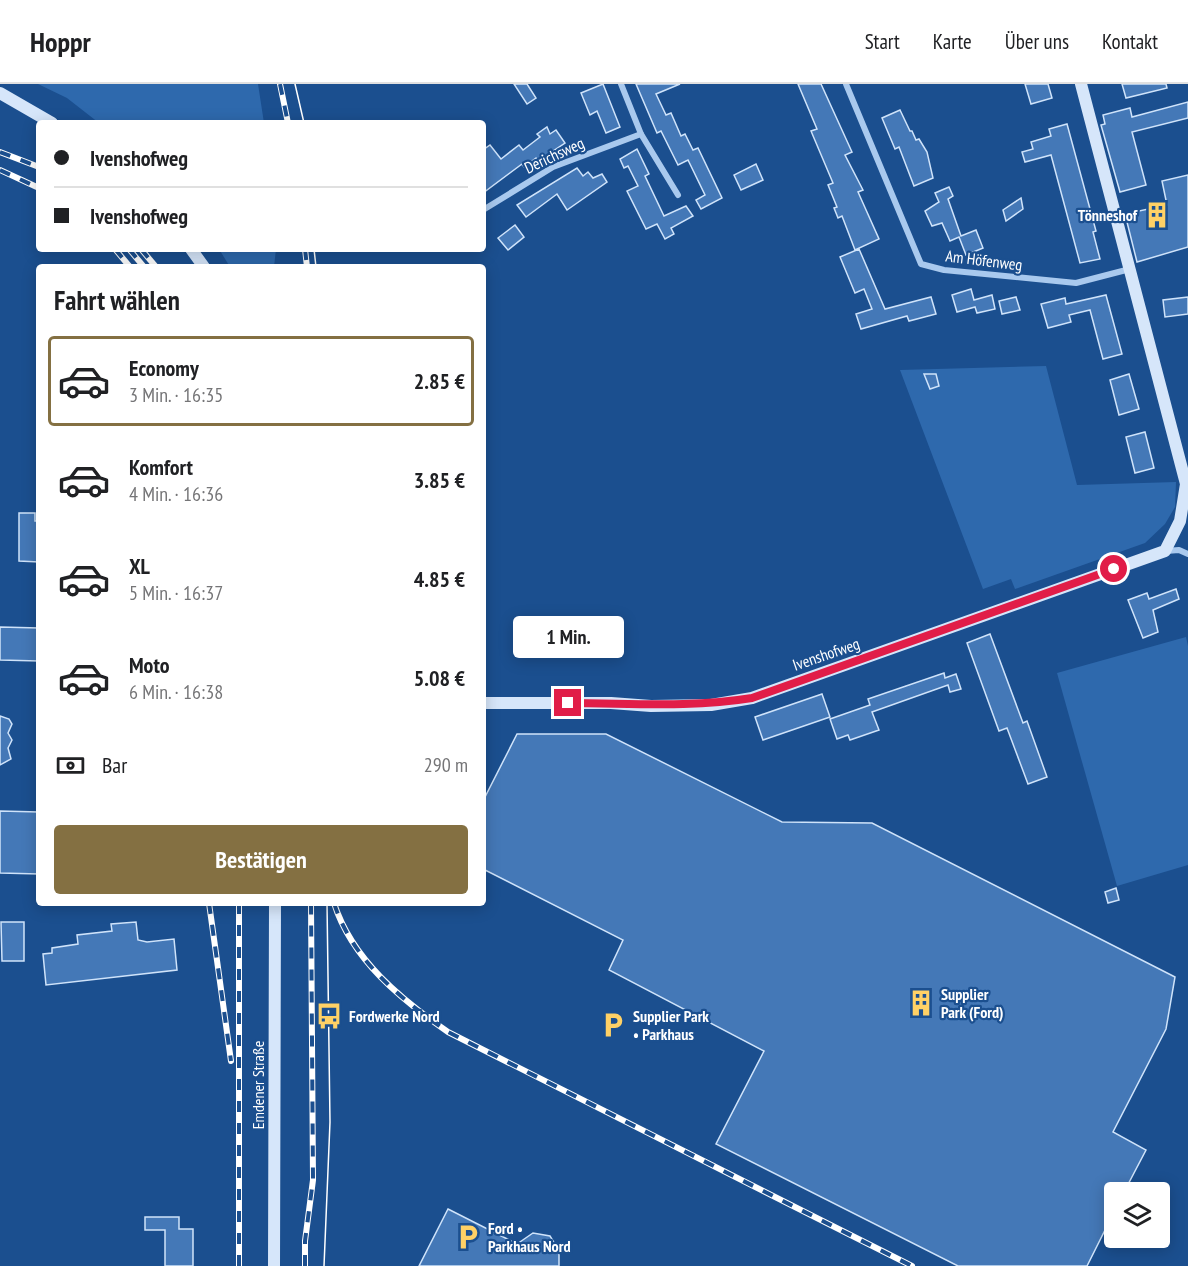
<!DOCTYPE html>
<html lang="de">
<meta charset="utf-8">
<style>
body{margin:0;font-family:"PT Sans Narrow",sans-serif;background:#f2f2f2;color:#202124;height:100vh;display:flex;flex-direction:column;font-size:22px;white-space:nowrap}
*{box-sizing:border-box;margin:0}
p{font-size:20px;color:#757577}
.icon{flex:none;width:33px;height:33px;fill:none;stroke:currentColor;stroke-width:2;stroke-linecap:round;stroke-linejoin:round}
.map{position:relative;flex:1;overflow:hidden}
.side{position:absolute;left:36px;top:180px;width:450px;height:642px;display:flex;flex-direction:column;background:#fff;border-radius:6px;box-shadow:0 3px 15px #0003}
.side>*{flex:none}
.top-card{position:absolute;left:36px;top:36px;width:450px;height:132px;border-radius:6px;box-shadow:0 3px 15px #0003;display:grid;align-content:center;height:132px;padding:0 18px;background:#fff}
.buttons{position:absolute;left:1104px;top:1098px;display:grid;gap:12px}
.buttons a{display:grid;place-items:center;width:66px;height:66px;border-radius:6px;background:#fff;box-shadow:0 3px 15px #0003;font-size:30px}
.end{position:absolute;width:27px;height:27px;margin:-14px;border:8px solid #e11d48;background:#fff;box-shadow:0 0 0 3px #fff}
.from{border-radius:50%}
.bubble{position:absolute;height:42px;border-radius:6px;background:#fff;box-shadow:0 3px 15px #0003;font-size:20px;font-weight:700;line-height:42px;text-align:center}
.top-card b{display:flex;align-items:center;gap:21px;height:57px;font-size:22px}
.top-card b+b{border-top:2px solid #e0e0e0}
.top-card i{width:15px;height:15px;background:#202124}
ul{padding:0;list-style:none}
li{display:flex;align-items:center;gap:18px;height:90px;margin:0 12px 9px;padding:0 6px;border:3px solid transparent;border-radius:6px}
li div{flex:1}
li b{display:block;font-size:22px}
li em{font-style:normal;font-weight:700}
li.active{border-color:#847042}
li>.icon{width:54px;height:54px;stroke-width:1.5}
h2{padding:0 18px;font-size:27px;line-height:72px}
.pay{display:flex;align-items:center;gap:15px;height:66px;padding:0 18px;font-size:22px}
.pay p{margin-inline-start:auto}
.button{display:flex;gap:12px;margin-top:auto;padding:12px 18px}
.button a{flex:1;height:69px;border-radius:6px;background:#847042;color:#fff;font-size:24px;font-weight:700;line-height:69px;text-align:center}
header{display:flex;align-items:center;gap:36px;box-sizing:border-box;height:84px;padding:0 30px;background:#fff;border-bottom:2px solid #e0e0e0}
header strong{font-size:28px}
nav{display:flex;gap:33px;margin-inline-start:auto;font-size:21px}
.map>svg:first-child{display:block}
.green{fill:#2e69ad}
.building{fill:#4478b7;stroke:#cfe3fa;stroke-width:1.5}
.lines{fill:none;stroke-linecap:round;stroke-linejoin:round}
.street{stroke:#a9c9ee;stroke-width:6}
.secondary{stroke:#d6e6fa;stroke-width:12}
.tram{stroke:#fff;stroke-width:1.5}
.rail-casing{stroke:#fff;stroke-width:6}
.rail{stroke:#1b4f8f;stroke-width:4;stroke-dasharray:11;stroke-linecap:butt}
.route{stroke:#e11d48;stroke-width:8}
.labels{text-anchor:middle;stroke-width:4.5;stroke-linejoin:round;paint-order:stroke}
.street-label{font-size:16px;fill:#fff;stroke:#1b4f8f}
.poi-label{font-size:16px;font-weight:bold;fill:#fff;stroke:#1b4f8f;text-anchor:start}
</style>
<header>
<strong>Hoppr</strong>
<nav><a>Start</a><a>Karte</a><a>Über uns</a><a>Kontakt</a></nav>
</header>
<div class="map">
<svg width="1188" height="1182" viewBox="0 0 1188 1182">
<rect width="100%" height="100%" fill="#1b4f8f"/>
<g class="green">
<path d="M38,0H258L264,39H99L67,14Z"/>
<path d="M219,165H276L274,183H230Z"/>
<path d="M1046,282L1077,401L1176,398L1175,423L1165,440L1145,459L1015,505L1011,495L983,505L900,286Z"/>
<path d="M1186,553L1188,562V781L1117,802L1057,589Z"/>
</g>
<g class="building">
<path d="M514,0H527L536,14L527,20Z"/>
<path d="M603,0L620,43L606,49L597,27L590,31L581,9Z"/>
<path d="M636,0H680L656,10L666,31L671,29L681,52L685,50L693,66L698,64L722,114L701,125L696,116L705,111L688,76L678,81L661,47L657,49Z"/>
<path d="M798,0H821L852,68L845,71L863,106L858,108L879,155L855,166L842,132L838,134L834,124L837,123L828,101L833,99L811,47L817,45Z"/>
<path d="M1025,0H1048L1052,14L1031,20Z"/>
<path d="M1122,0H1166L1167,4L1126,14Z"/>
<path d="M1188,18V34L1132,48L1146,101L1120,108L1101,41L1105,40L1103,31L1130,24L1132,33Z"/>
<path d="M900,26L910,47H912L916,56L919,55L927,68L933,94L914,102L899,63L895,65L882,34Z"/>
<path d="M1067,40L1096,147L1093,148L1100,175L1080,179L1051,71L1025,78L1022,68L1033,65L1031,58L1051,52L1049,45Z"/>
<path d="M547,43L550,50L556,46L565,59L538,77L536,74L524,83L522,80L483,109V66L490,61L501,75L519,61L523,66L540,53L537,50Z"/>
<path d="M637,65L649,90L645,92L664,132L686,122L693,132L671,144L674,150L665,155L657,140L646,145L627,107L638,102L628,82L624,84L620,75Z"/>
<path d="M756,80L763,96L741,106L734,91Z"/>
<path d="M577,84L583,92L588,88L593,94L602,90L607,98L567,126L557,110L526,133L517,121Z"/>
<path d="M1188,91V163L1137,178L1125,130L1167,121L1162,97Z"/>
<path d="M949,103L953,112L948,115L961,152L976,146L983,164L966,171L959,153L950,157L942,139L932,142L925,127L939,118L935,109Z"/>
<path d="M1021,114L1023,125L1006,137L1003,126Z"/>
<path d="M515,141L524,153L508,166L498,154Z"/>
<path d="M859,165L885,225L931,213L936,230L909,237L907,232L861,245L856,230L872,225L864,205L855,209L840,173Z"/>
<path d="M971,205L974,216L992,211L995,225L977,229L975,223L957,228L952,211Z"/>
<path d="M1106,211L1122,270L1103,275L1090,226L1069,231L1071,238L1048,244L1041,220L1065,214L1066,220Z"/>
<path d="M1016,213L1020,226L1002,230L999,217Z"/>
<path d="M1188,213V230L1165,233L1163,216Z"/>
<path d="M924,290H936L939,302L930,305Z"/>
<path d="M1129,290L1139,325L1119,331L1110,296Z"/>
<path d="M1145,348L1154,384L1135,389L1126,353Z"/>
<path d="M19,429H35V437H39V478L19,477Z"/>
<path d="M1176,505L1179,515L1153,526L1158,548L1143,554L1128,516L1147,509L1149,515Z"/>
<path d="M0,543L39,544V577L0,576Z"/>
<rect x="586" y="549" width="19" height="15"/>
<path d="M990,550L1023,639L1027,637L1047,693L1028,700L1007,644L999,647L967,559Z"/>
<path d="M944,589L945,594L956,590L961,605L950,608L948,601L872,628L879,646L850,656L848,651L837,655L830,635L870,621L868,615Z"/>
<path d="M822,610L830,633L763,656L755,633Z"/>
<path d="M0,632L9,635L12,640L8,649L12,656L8,664L11,675L0,681Z"/>
<path d="M517,650H606L782,738L872,739L1175,893L1166,945L1113,1048L1146,1066L1124,1108H1114V1128L1087,1182H958L716,1060L764,967L609,886L623,856L483,785V717Z"/>
<path d="M0,727L39,728V790L0,789Z"/>
<path d="M1116,804L1119,816L1108,819L1105,808Z"/>
<path d="M1,838H24V877H2Z"/>
<path d="M136,838L138,856L147,858L174,855L177,886L46,901L43,870L52,869V864L78,860L77,851L112,847L111,840Z"/>
<path d="M448,1125L517,1160L533,1149L550,1152L559,1167V1182H419Z"/>
<path d="M145,1133H179V1145H193V1182H165V1146H145Z"/>
</g>
<g class="lines">
<g class="street">
<path d="M621,0L641,50L678,111"/>
<path d="M846,0L921,180L944,186L1076,199L1130,185"/>
<path d="M483,126L553,83L641,50"/>
<path d="M1166,467L1179,466L1188,470"/>
</g>
<g class="secondary">
<path d="M0,9L52,39"/>
<path d="M191,165L204,183"/>
<path d="M483,619H611L651,622L711,621L752,614L1165,467L1180,437L1186,400L1081,0"/>
<path d="M274,1182L275,819"/>
</g>
<g class="tram">
<path d="M295,0L304,39"/>
<path d="M314,165L316,183"/>
<path d="M324,1182L330,1038L327,819"/>
</g>
<g class="rail-casing">
<g id="rail">
<path d="M280,0L288,39"/>
<path d="M0,68L39,83"/>
<path d="M0,86L39,104"/>
<path d="M115,165L130,183"/>
<path d="M129,165L144,183"/>
<path d="M141,165L156,183"/>
<path d="M305,165L307,183"/>
<path d="M209,819L231,977"/>
<path d="M239,819V1182"/>
<path d="M334,819C352,876 402,916 448,948L912,1182"/>
<path d="M305,1182V1157L313,1096L311,819"/>
</g>
</g>
<use href="#rail" class="rail"/>
</g>
<g class="lines">
<path class="route" d="M568,619C631,619 690,624 752,614L1114,485"/>
</g>
<defs>
<g id="building-bare" transform="scale(2.07)"><path d="M-4-6H4V6H1V3H-1V6H-4ZM-2.5-4.3h1.7v1.8h-1.7ZM.8-4.3h1.7v1.8H.8ZM-2.5-1h1.7V.8h-1.7ZM.8-1h1.7V.8H.8Z" fill="#ffd166" stroke="#1b4f8f" stroke-width="2.5" paint-order="stroke"/></g>
<g id="bus-bare" transform="scale(2.07)"><path d="M-5-6H5V4H4V6H2V4H-2V6H-4V4H-5ZM-3.5-4V0h7V-4ZM-3.5 1.2v1.5H-2V1.2ZM2 1.2v1.5H3.5V1.2Z" fill="#ffd166" stroke="#1b4f8f" stroke-width="2.5" paint-order="stroke"/></g>
<g id="parking-bare" transform="scale(2.07)"><path d="M-3.5-5.5H1a3.5 3.5 0 0 1 0 7H-1V5.5H-3.5ZM-1-3.4V-.6H.8a1.4 1.4 0 0 0 0-2.8Z" fill="#ffd166" stroke="#1b4f8f" stroke-width="2.5" paint-order="stroke"/></g>
</defs>
<g fill-rule="evenodd">
<use href="#building-bare" x="1157" y="131"/>
<use href="#building-bare" x="921" y="919"/>
<use href="#bus-bare" x="329" y="932"/>
<use href="#parking-bare" x="613" y="941"/>
<use href="#parking-bare" x="468" y="1153"/>
</g>
<g class="labels">
<g class="street-label">
<text transform="translate(554 71) rotate(-25)" y="6">Derichsweg</text>
<text transform="translate(984 176) rotate(7)" y="6">Am Höfenweg</text>
<text transform="translate(826 570) rotate(-19)" y="6">Ivenshofweg</text>
<text transform="translate(258 1001) rotate(-90)" y="6">Emdener Straße</text>
</g>
<g class="poi-label">
<text x="1137" y="137" text-anchor="end">Tönneshof</text>
<text x="941" y="916">Supplier<tspan x="941" dy="18">Park (Ford)</tspan></text>
<text x="349" y="938">Fordwerke Nord</text>
<text x="633" y="938">Supplier Park<tspan x="633" dy="18">• Parkhaus</tspan></text>
<text x="488" y="1150">Ford •<tspan x="488" dy="18">Parkhaus Nord</tspan></text>
</g>
</g>
</svg>
<div class="buttons">
<a><svg class="icon" aria-label="layers" viewBox="0 0 24 24"><path d="M12 4l9 5-9 5-9-5zM3 14l9 5 9-5"/></svg></a>
</div>
<i class="end from" style="left:1114px;top:485px"></i>
<i class="end" style="left:568px;top:619px"></i>
<div class="bubble" style="left:513px;top:532px;width:111px">1 Min.</div>
<div class="top-card">
<b><i class="from"></i>Ivenshofweg</b>
<b><i></i>Ivenshofweg</b>
</div>
<section class="side">
<h2>Fahrt wählen</h2>
<ul>
<li class="active"><svg class="icon" aria-label="car" viewBox="0 0 24 24"><path d="M5 17H2v-5l4-1 3-4h7l3 4 3 1v5h-3M9 17h6M6 11h13"/><circle cx="7" cy="17" r="2"/><circle cx="17" cy="17" r="2"/></svg><div><b>Economy</b><p>3 Min. · 16:35</p></div><em>2.85 €</em></li>
<li><svg class="icon" aria-label="car" viewBox="0 0 24 24"><path d="M5 17H2v-5l4-1 3-4h7l3 4 3 1v5h-3M9 17h6M6 11h13"/><circle cx="7" cy="17" r="2"/><circle cx="17" cy="17" r="2"/></svg><div><b>Komfort</b><p>4 Min. · 16:36</p></div><em>3.85 €</em></li>
<li><svg class="icon" aria-label="car" viewBox="0 0 24 24"><path d="M5 17H2v-5l4-1 3-4h7l3 4 3 1v5h-3M9 17h6M6 11h13"/><circle cx="7" cy="17" r="2"/><circle cx="17" cy="17" r="2"/></svg><div><b>XL</b><p>5 Min. · 16:37</p></div><em>4.85 €</em></li>
<li><svg class="icon" aria-label="car" viewBox="0 0 24 24"><path d="M5 17H2v-5l4-1 3-4h7l3 4 3 1v5h-3M9 17h6M6 11h13"/><circle cx="7" cy="17" r="2"/><circle cx="17" cy="17" r="2"/></svg><div><b>Moto</b><p>6 Min. · 16:38</p></div><em>5.08 €</em></li>
</ul>
<div class="pay"><svg class="icon" aria-label="cash" viewBox="0 0 24 24"><path d="M3 7h18v10H3z"/><circle cx="12" cy="12" r="2"/></svg>Bar<p>290 m</p></div>
<div class="button"><a>Bestätigen</a></div>
</section>
</div>
